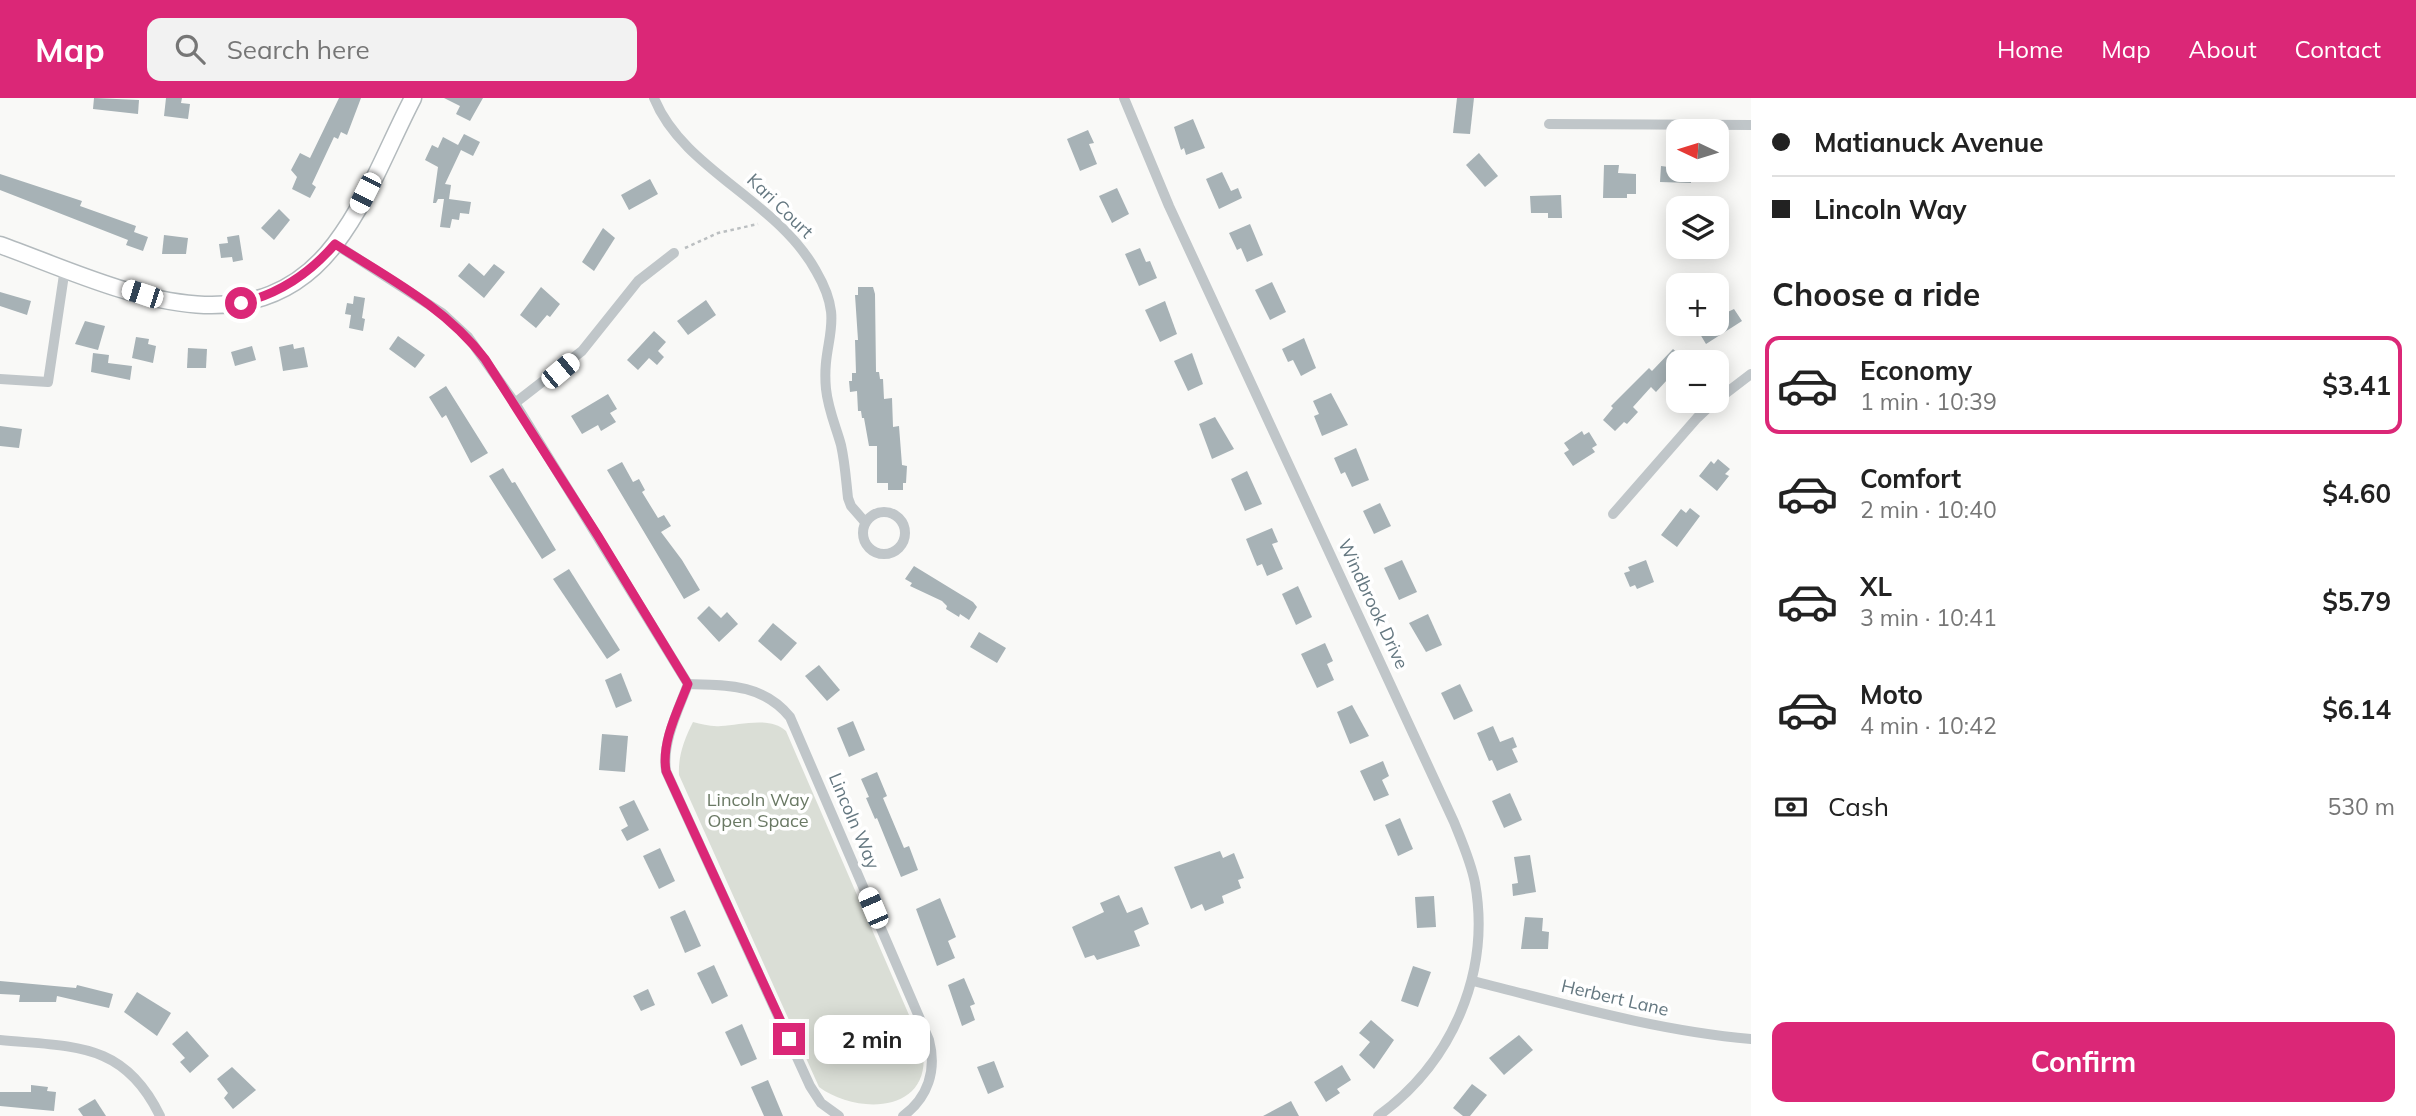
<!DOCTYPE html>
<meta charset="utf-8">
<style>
body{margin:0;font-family:Mulish,sans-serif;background:#f2f2f2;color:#222;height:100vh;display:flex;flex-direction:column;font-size:26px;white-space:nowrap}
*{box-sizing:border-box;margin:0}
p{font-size:23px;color:#767676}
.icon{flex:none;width:38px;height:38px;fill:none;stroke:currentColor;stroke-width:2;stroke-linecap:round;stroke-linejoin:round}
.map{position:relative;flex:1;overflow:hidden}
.drawer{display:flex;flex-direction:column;background:#fff;width:665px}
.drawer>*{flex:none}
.hud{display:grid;align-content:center;height:154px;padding:0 21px;background:#fff}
.needle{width:46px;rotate:274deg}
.fabs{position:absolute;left:1666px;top:21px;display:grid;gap:14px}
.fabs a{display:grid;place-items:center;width:63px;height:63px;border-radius:14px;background:#fff;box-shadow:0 4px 18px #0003;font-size:35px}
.end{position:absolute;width:32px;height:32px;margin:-16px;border:9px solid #db2777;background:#fff;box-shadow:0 0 0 4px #fff}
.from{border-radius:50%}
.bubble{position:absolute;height:49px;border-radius:14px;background:#fff;box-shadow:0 4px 18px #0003;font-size:23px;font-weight:700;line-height:49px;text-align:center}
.car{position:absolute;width:21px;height:42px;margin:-21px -10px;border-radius:9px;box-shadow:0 0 5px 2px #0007;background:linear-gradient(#fff 24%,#345 0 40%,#fff 0 76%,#345 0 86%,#fff 0)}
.hud b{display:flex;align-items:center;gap:24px;height:66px;font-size:26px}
.hud b+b{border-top:2px solid #e0e0e0}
.hud i{width:18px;height:18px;background:#222}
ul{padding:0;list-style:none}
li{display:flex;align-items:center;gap:21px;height:98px;margin:0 14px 10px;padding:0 7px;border:4px solid transparent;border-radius:14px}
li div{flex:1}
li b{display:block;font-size:26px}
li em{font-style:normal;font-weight:700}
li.active{border-color:#db2777}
li>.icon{width:63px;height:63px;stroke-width:1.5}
h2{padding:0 21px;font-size:32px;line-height:84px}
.pay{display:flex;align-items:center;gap:18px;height:77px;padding:0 21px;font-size:26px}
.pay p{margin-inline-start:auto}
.button{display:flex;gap:14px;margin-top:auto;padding:14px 21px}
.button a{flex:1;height:80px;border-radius:14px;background:#db2777;color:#fff;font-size:28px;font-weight:700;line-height:80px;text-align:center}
header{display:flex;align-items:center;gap:42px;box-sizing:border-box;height:98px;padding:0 35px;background:#db2777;color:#fff}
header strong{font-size:33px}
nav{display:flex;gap:38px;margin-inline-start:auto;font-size:24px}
.search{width:490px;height:63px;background:#f2f2f2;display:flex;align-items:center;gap:18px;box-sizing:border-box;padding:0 24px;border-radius:14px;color:#767676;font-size:26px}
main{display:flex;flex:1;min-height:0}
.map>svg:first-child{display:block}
.green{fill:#daded6}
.building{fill:#a7b2b6}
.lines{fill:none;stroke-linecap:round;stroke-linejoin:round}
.secondary-casing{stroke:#b3babd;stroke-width:19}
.path{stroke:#bbbfc1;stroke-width:2.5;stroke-dasharray:3.5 3.5;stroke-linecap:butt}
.street{stroke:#c0c6c9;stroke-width:10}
.secondary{stroke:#fff;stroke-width:16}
.route{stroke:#db2777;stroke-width:9}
.labels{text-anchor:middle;stroke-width:7;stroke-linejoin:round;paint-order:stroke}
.street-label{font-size:18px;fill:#657881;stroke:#fff}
.park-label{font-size:18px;fill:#6a7964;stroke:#fff}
</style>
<header>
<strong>Map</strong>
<div class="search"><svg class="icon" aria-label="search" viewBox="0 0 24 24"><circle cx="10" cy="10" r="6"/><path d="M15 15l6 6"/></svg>Search here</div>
<nav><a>Home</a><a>Map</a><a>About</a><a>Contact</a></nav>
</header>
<main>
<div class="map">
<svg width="1751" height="1018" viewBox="0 0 1751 1018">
<rect width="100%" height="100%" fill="#f9f9f7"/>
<path class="green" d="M693,624C702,626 711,629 721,628C740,627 770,618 786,633L922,947C936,1015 858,1018 819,989L679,677C678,658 684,642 693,624Z"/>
<g class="building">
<path d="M94,0L139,2L138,16L93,11Z"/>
<path d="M166,0H182L181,5L190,6L188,21L164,18Z"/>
<path d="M339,0H361L347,37L341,34L338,41L334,39L312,86L316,89L310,100L292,91L297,79L291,72L300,55L310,60Z"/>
<path d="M444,0H483L470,23L456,16L460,8Z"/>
<path d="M1457,0H1474L1470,36L1453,35Z"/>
<path d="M1193,21L1205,50L1186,57L1184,50L1181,52L1174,29Z"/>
<path d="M1088,32L1094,45L1089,46L1097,66L1080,73L1067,41Z"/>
<path d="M464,36L480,44L473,58L461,52L445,86L451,87L449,101L471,104L469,116L460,115L459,122L452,121L450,130L440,129L444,101H438L436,105H433L438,69L425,62L432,47L438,50L443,39L458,47Z"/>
<path d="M1479,55L1498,78L1485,89L1466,67Z"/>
<path d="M1604,67H1619L1618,75L1636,76V96H1627V100H1603Z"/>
<path d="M1661,68L1691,72V85L1660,84Z"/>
<path d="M1222,74L1231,93L1238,90L1242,100L1219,111L1206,81Z"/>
<path d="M0,76L82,103L80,108L136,128L134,134L148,139L143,153L126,147L128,142L0,92Z"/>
<path d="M650,81L658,96L629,112L621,97Z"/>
<path d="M1117,90L1129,116L1112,125L1099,98Z"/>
<path d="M1561,97L1562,120H1548V115H1531L1530,98Z"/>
<path d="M279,111L290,122L274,142L261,130Z"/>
<path d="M1250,126L1263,157L1247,164L1241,150L1237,152L1229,135Z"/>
<path d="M603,130L615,140L594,173L582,164Z"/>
<path d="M164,137L188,140L186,156H162Z"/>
<path d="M239,137L243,162L233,164L232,159L221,160L219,146L228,145L227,139Z"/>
<path d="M1140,150L1146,164L1150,163L1157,180L1139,188L1125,156Z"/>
<path d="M469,165L484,178L494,166L505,174L484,200L458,178Z"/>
<path d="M1272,184L1286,214L1270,222L1255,192Z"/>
<path d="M541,189L560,206L550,219L547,217L536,230L520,217Z"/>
<path d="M858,189H873L875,196L876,274H879L880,281H883L884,301L892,300L893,329L899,328L902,367L907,368L906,385H903V392H888V385H877V348H869L864,320H862L861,313H858L857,293L850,294L849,283H852V275H856L855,242H858L855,197H858Z"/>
<path d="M0,194L31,203L27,217L0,208Z"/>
<path d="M354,198L365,200L362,220L365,221L363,233L349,230L351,217L345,216L347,205L353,206Z"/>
<path d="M706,202L716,217L688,237L677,223Z"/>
<path d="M1165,203L1177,236L1160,244L1145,212Z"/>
<path d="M1734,211L1742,223L1706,246L1697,231L1707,226H1717V219Z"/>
<path d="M85,223L105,228L98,252L75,246Z"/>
<path d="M654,233L666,244L658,253L664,259L657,267L649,260L638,272L627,262Z"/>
<path d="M398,238L425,257L415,270L389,251Z"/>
<path d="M136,239L149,241L148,246L156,248L153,265L132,260Z"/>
<path d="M1304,240L1316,270L1301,278L1293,262L1288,264L1282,251Z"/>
<path d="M293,246L294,251L304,249L308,269L283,273L279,249Z"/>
<path d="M252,248L256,262L235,268L231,254Z"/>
<path d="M188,250L207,251L206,270H187Z"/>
<path d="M1673,251L1685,262L1678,264V270L1656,294L1651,289L1633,309L1638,314L1627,326L1624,324L1615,333L1603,322L1613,310L1611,308L1649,270L1652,273Z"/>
<path d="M93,255L109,257L108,265L132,268L130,282L91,274Z"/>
<path d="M1192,255L1203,286L1188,293L1174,263Z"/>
<path d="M446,288L488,355L471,365L446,317L442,320L429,299Z"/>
<path d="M1331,295L1348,327L1322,338L1314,318L1319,316L1313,303Z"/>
<path d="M608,296L617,311L610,315L616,324L601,333L598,327L582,336L571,318Z"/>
<path d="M1215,319L1234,351L1212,361L1199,326Z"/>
<path d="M0,328L22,331L19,350L0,348Z"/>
<path d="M1582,333L1584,337L1589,334L1597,347L1592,350L1595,354L1573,368L1564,355L1569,352L1564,345Z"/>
<path d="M1356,350L1369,382L1352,389L1345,374L1341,376L1334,360Z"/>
<path d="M1718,361L1730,371L1725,376L1729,378L1717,393L1699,378L1711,363L1714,366Z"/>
<path d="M622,364L633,384L639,381L645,392L642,394L658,420L664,417L671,428L661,434L682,462L700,492L684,501L607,372Z"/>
<path d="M503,370L512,385L515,384L556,452L542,461L489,378Z"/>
<path d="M1247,373L1262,406L1245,413L1231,381Z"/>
<path d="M1380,405L1391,428L1374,436L1363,413Z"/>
<path d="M1690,410L1700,418L1677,449L1661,437L1681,411L1686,415Z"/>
<path d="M1272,430L1278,444L1272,446L1283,471L1267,478L1262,466L1257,468L1246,441Z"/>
<path d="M1402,462L1417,494L1399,502L1384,470Z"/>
<path d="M1646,462L1654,484L1637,491L1635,487L1630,489L1624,475L1630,473L1628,469Z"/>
<path d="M914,468L973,504L977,509L969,522L960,516L959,519L946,511L947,508L942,503L910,488L912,485L905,481Z"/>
<path d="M569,471L620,552L607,561L553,481Z"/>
<path d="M1298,488L1312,519L1296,527L1282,496Z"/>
<path d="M709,508L721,520L727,514L738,526L719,544L697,520Z"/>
<path d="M1428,516L1442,547L1426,554L1409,525Z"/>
<path d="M773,525L797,545L781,563L758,543Z"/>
<path d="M979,534L1006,550L997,565L970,549Z"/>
<path d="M1325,545L1333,563L1327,566L1334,582L1317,590L1301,556Z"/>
<path d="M819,567L840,592L827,603L805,578Z"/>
<path d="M621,575L632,603L616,610L605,582Z"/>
<path d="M1460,586L1473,613L1454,622L1441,595Z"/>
<path d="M1352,607L1369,638L1350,646L1337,614Z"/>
<path d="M853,623L865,652L849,659L837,630Z"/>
<path d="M1493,628L1500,644L1513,639L1517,649L1512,651L1518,664L1497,673L1492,662L1489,663L1477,635Z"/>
<path d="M602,636L628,638L625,674L599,672Z"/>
<path d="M1383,663L1389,678L1382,682L1389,697L1374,703L1360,673Z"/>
<path d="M877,674L887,698L883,700L904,750L909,748L918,772L901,779L877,720L875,721L866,700L869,699L861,681Z"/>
<path d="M1510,695L1522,722L1504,730L1492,703Z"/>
<path d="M634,702L649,732L627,743L621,732L628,728L619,709Z"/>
<path d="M1400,720L1413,751L1398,758L1385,727Z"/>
<path d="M660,750L675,783L659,791L643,758Z"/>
<path d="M1220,753L1223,760L1234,755L1244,780L1238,782L1241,790L1222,798L1224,805L1205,813L1202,806L1191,811L1174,769Z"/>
<path d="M1530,757L1536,794L1513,798L1512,786L1518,785L1514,759Z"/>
<path d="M1119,797L1127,815L1142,809L1149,826L1134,833L1140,848L1097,862L1094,857L1085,860L1072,829L1104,814L1100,805Z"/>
<path d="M1434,798L1436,829L1417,830L1415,799Z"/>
<path d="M940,800L956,839L948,843L955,860L937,868L916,811Z"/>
<path d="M685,812L701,848L685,855L670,819Z"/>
<path d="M1525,819L1543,820L1542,833L1549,834L1548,851H1521Z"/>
<path d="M714,867L728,898L712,906L697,875Z"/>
<path d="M1413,868L1431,874L1418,909L1401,903Z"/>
<path d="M964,880L975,906L970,908L975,922L962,928L948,887Z"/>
<path d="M0,883L76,890L77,887L113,896L109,910L57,898L56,904H19L20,897L0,896Z"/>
<path d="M648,891L655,907L641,913L633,898Z"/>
<path d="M137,894L171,915L157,938L124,914Z"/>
<path d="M1371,922L1394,942L1374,971L1359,957L1370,944L1359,935Z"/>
<path d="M742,926L757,961L741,968L725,934Z"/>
<path d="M187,933L209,958L190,975L180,964L185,960L172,946Z"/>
<path d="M1519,937L1533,952L1504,977L1489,960Z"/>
<path d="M994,963L1004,989L988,996L977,969Z"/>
<path d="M1342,967L1351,982L1337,991L1340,995L1326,1004L1314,984Z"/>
<path d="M232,969L256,992L233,1011L224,1000L228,995L217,981Z"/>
<path d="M768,982L783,1018H764L751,989Z"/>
<path d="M1472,986L1487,997L1470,1018H1463L1453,1010Z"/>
<path d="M31,987L48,989L47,993L56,994L54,1013L0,1008V994H31Z"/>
<path d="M95,1001L106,1018H83L78,1011Z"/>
<path d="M1291,1003L1299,1018H1263Z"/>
</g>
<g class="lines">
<g class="secondary-casing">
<path id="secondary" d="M0,147C106,185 248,261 335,146C368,103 388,48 413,0"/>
</g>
<path class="path" d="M685,150L718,135L758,126"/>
<g class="street">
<path d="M654,0C683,72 777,102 816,173C847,226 821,240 826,291C828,311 836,329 841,347C845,365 846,382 848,400L851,408L865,424"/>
<path d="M1124,0L1169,108L1454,724C1462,744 1471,764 1475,785C1491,875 1452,965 1378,1018"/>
<path d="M1549,26L1751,27"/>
<path d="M335,146L442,215L468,239L515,305L688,586"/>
<path d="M0,281L48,284L65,170"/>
<path d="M1717,302L1751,276"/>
<path d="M515,305L582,253L638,183L674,155"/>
<circle cx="884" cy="435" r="21"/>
<path d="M1613,416L1697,320L1715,303"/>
<path d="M688,586C727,587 763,586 790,619L929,942C937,972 928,1000 903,1018"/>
<path d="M688,586C678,613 662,644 666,673L810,988L821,1005L839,1018"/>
<path d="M1473,883C1565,906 1657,933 1751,941"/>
<path d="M0,942C73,949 124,943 160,1018"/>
</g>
<use href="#secondary" class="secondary"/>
</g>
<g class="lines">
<path class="route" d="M241,205C279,196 310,175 335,146C390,181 445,209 485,261L598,438L688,586C678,612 661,644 666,673L789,941"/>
</g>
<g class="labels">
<g class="street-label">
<text transform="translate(780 108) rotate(44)" y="6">Kari Court</text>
<text transform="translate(1373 506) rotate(65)" y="6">Windbrook Drive</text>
<text transform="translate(854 723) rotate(67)" y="6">Lincoln Way</text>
<text transform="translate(1615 900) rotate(13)" y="6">Herbert Lane</text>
</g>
<g class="park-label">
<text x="758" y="708">Lincoln Way<tspan x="758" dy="21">Open Space</tspan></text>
</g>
</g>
</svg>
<div class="fabs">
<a><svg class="needle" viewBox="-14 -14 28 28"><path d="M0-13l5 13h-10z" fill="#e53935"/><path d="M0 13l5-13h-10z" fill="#767676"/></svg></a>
<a><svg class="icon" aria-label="layers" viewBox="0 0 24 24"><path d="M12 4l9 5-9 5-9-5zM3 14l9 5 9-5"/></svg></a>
<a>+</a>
<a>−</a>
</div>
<i class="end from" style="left:241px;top:205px"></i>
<i class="end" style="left:789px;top:941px"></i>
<div class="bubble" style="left:814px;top:917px;width:116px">2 min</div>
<i class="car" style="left:365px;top:95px;rotate:207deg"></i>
<i class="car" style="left:142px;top:196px;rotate:288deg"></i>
<i class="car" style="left:560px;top:273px;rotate:50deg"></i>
<i class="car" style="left:873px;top:810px;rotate:337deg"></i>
</div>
<section class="drawer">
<div class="hud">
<b><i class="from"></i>Matianuck Avenue</b>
<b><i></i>Lincoln Way</b>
</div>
<h2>Choose a ride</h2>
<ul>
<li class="active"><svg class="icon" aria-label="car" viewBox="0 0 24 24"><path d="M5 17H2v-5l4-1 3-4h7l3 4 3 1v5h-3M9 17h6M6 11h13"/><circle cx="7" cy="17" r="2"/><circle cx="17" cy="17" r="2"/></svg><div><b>Economy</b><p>1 min · 10:39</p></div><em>$3.41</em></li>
<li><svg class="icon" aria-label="car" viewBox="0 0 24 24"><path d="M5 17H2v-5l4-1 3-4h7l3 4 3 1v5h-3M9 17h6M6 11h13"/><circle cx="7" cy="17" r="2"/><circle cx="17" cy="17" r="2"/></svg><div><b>Comfort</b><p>2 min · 10:40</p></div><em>$4.60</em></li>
<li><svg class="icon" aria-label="car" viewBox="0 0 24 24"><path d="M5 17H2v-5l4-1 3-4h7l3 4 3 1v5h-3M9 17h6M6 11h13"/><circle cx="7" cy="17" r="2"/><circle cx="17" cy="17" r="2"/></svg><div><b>XL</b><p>3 min · 10:41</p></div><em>$5.79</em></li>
<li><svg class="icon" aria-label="car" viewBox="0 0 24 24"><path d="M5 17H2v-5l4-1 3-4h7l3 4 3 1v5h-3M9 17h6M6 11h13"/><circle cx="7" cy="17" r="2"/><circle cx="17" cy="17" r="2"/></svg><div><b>Moto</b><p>4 min · 10:42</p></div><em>$6.14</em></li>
</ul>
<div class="pay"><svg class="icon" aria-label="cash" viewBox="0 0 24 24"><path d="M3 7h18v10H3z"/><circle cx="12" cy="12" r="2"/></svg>Cash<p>530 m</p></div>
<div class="button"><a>Confirm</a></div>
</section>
</main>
